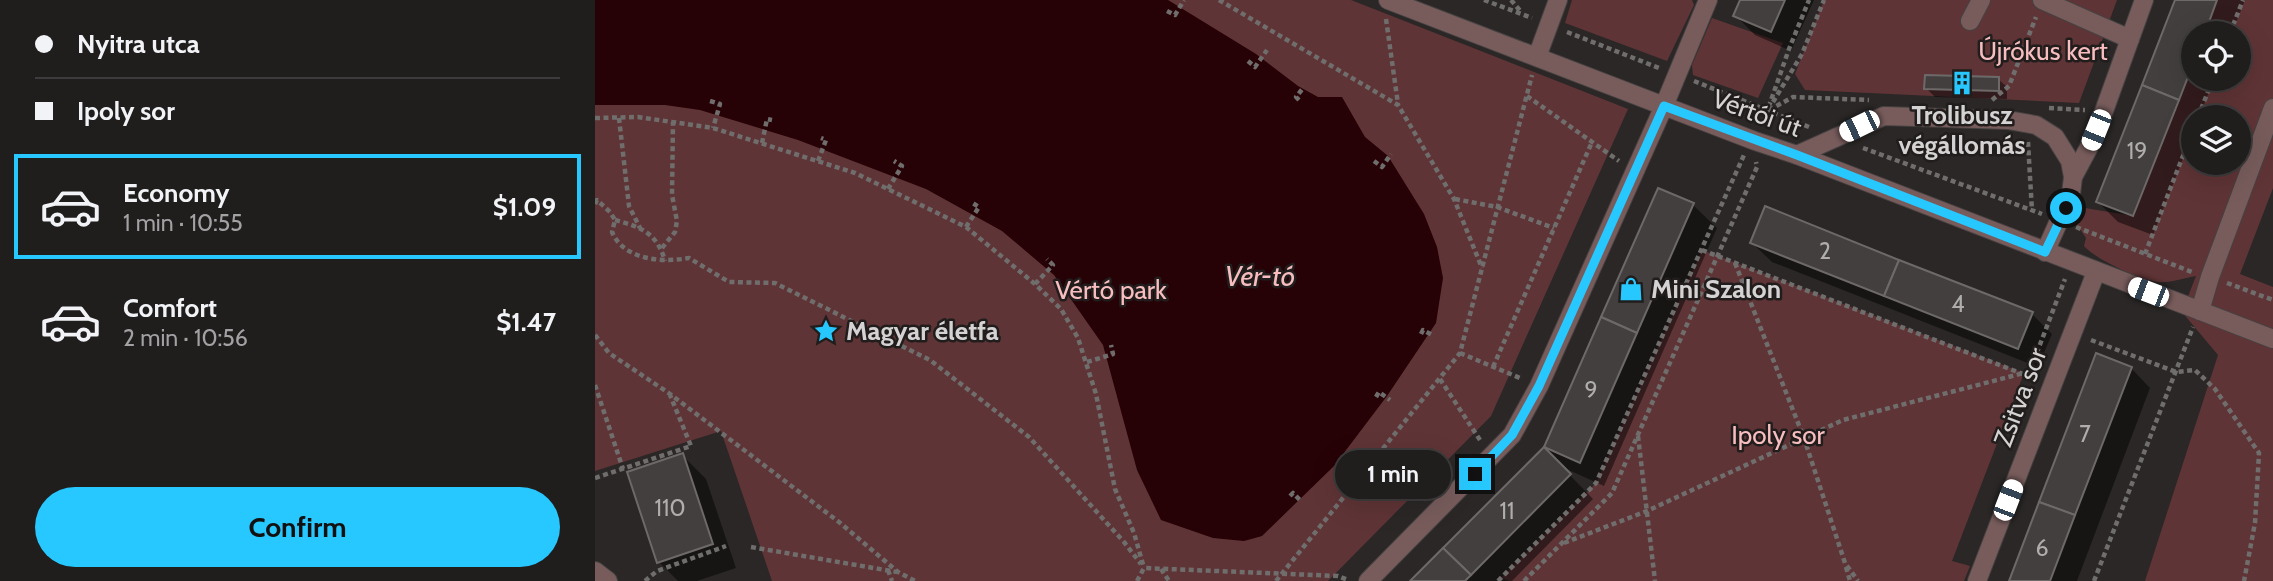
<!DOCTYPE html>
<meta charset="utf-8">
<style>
body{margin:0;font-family:Cabin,sans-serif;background:#2d2a2a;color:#f1f3f6;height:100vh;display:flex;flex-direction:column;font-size:26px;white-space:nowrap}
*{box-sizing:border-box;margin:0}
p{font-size:23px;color:#a2a2a4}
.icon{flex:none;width:38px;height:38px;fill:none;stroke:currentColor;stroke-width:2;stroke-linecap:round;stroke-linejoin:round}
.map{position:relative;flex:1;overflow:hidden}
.details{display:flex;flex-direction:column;background:#201d1d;width:595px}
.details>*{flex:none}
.hud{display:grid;align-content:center;height:154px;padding:0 35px;background:#201d1d}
.buttons{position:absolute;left:1586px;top:21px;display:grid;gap:14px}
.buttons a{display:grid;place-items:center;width:70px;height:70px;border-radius:50%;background:#201d1d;box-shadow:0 7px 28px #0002,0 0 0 2px #3d3b3b;font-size:35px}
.end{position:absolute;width:32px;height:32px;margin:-16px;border:9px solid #27c8ff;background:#111;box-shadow:0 0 0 4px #111}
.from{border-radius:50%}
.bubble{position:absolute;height:49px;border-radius:24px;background:#201d1d;box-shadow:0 7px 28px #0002,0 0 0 2px #3d3b3b;font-size:23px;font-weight:700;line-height:49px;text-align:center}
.car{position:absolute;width:21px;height:42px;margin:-21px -10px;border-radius:9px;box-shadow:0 0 5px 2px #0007;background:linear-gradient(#fff 24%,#345 0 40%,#fff 0 76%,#345 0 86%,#fff 0)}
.hud b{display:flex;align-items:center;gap:24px;height:66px;font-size:26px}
.hud b+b{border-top:2px solid #3d3b3b}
.hud i{width:18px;height:18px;background:#f1f3f6}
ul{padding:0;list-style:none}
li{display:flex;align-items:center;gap:21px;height:105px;margin:0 14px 10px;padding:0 21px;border:4px solid transparent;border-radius:0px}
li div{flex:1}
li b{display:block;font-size:26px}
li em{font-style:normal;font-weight:700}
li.on{border-color:#27c8ff}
li>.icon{width:63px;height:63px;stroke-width:1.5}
.primary-button{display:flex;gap:14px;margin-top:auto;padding:14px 35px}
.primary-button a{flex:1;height:80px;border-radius:42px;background:#27c8ff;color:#111;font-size:28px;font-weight:700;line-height:80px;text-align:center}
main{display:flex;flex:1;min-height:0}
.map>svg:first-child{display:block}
.green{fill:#5f3436;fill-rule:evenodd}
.water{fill:#260106}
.shadow{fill:#0007}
.building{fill:#433f3f;stroke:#6d6969;stroke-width:2}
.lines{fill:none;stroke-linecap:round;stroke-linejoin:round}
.minor-casing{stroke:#464242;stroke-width:20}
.path{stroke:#706d6d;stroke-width:4.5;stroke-dasharray:5 3.5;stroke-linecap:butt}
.minor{stroke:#785c5c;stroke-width:18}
.route{stroke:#27c8ff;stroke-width:9}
.labels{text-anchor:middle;stroke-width:5;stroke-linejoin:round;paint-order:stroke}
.number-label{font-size:23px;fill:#b0adad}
.park-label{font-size:26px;fill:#f8bebf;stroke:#211d1d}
.street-label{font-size:26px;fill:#d4d2d2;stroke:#211d1d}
.poi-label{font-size:26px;font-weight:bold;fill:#d4d2d2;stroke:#211d1d;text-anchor:start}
.water-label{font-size:28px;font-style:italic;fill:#f7bdbe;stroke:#211d1d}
</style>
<main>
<section class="details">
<div class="hud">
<b><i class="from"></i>Nyitra utca</b>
<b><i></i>Ipoly sor</b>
</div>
<ul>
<li class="on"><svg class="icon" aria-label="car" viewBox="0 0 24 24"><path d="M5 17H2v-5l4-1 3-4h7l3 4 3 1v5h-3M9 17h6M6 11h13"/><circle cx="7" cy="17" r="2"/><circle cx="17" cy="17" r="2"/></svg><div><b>Economy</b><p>1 min · 10:55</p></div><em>$1.09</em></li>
<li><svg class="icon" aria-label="car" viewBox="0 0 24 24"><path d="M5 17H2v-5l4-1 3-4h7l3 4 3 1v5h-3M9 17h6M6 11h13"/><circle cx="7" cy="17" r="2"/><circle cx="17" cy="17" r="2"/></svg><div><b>Comfort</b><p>2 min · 10:56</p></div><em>$1.47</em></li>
</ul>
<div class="primary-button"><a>Confirm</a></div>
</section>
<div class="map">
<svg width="1678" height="581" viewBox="0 0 1678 581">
<rect width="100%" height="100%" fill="#2b2727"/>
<g class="green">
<path d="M0,0H756L1033,109L896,416L733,581H177L126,431L0,471Z"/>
<path d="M977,0H1097L1099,5L1072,61L970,23Z"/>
<path d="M1229,0H1522L1484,103L1210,90L1200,74Z"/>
<path d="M1622,0H1678V188L1645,274L1678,287V581H1550L1623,355L1587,312L1601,276C1589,278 1575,283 1563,282C1545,280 1500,259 1489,246L1491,238L1481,223L1484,207L1538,216L1598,63V79H1643V33H1609ZM1598,117H1643V163H1598Z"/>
<path d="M1117,18L1188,43L1163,98L1098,75L1097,65Z"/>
<path d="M1107,250L1429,373L1357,561L1375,566L1369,581H915L906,578L1001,483Z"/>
</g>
<path class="water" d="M0,0H573L661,54L703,86L723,97H747L770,137L793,156L829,214L842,247L848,278L841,323L792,396L739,466L667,536L649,541L618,538L566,520L542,470L508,345L459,275L407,231L331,189L203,140L105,110L70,105H0Z"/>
<g class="shadow">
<path d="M1147,0H1219L1196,51L1160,35L1140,15Z"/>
<path d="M1582,0H1650L1637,33H1598V79H1619L1604,117H1598V133L1558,235L1523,222L1503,202Z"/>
<path d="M1403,79L1412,87V99L1340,97L1331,88Z"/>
<path d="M1063,190L1098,205L1122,228L1009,486L967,467L998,499L917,581H817L950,448Z"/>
<path d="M1157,243L1437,314L1457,334L1443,367L1177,262Z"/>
<path d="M1536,368L1555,388L1482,581H1416Z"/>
<path d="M87,455L111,479L141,568L102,581H83L64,562Z"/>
</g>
<g class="building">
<path d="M1145,0H1190L1176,32L1138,16Z"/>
<path d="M1580,0H1622L1610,33H1598V64L1584,100L1547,85Z"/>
<path d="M1330,75L1404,77V91L1329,89Z"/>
<path d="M1547,85L1584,100L1538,216L1501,202Z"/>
<path d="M1063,188L1099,203L1042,333L1006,317Z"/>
<path d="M1170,206L1304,260L1289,296L1155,243Z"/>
<path d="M1304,260L1438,312L1423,349L1289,296Z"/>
<path d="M1006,317L1042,333L985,463L949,447Z"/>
<path d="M1501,353L1537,367L1480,515L1444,502Z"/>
<path d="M949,447L976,474L876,575L848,548Z"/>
<path d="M88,453L118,544L62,563L32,472Z"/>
<path d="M1444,502L1480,515L1455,581H1414Z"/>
<path d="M848,548L876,575L870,581H815Z"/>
</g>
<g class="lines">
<g class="minor-casing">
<g id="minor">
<path d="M793,0L1160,141L1202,155L1678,339"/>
<path d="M1447,0L1535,39"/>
<path d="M1375,21L1386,0"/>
<path d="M942,57L963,0"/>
<path d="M1202,155L1289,116L1413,120L1441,125L1460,137L1475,161L1478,177"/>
<path d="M1450,252L1476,194L1478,177L1493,149L1509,111L1549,0"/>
<path d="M1605,311L1615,277L1678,108"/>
<path d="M0,571L13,581"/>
<path d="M773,581L917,435L944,386L1069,106L1113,0"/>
<path d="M1382,581L1501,272"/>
</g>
</g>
<g class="path">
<path d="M624,0L803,105L859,199L887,268"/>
<path d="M889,0L937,18"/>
<path d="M916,0L927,13"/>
<path d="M572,11L580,15L589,0"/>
<path d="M791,19L803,104"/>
<path d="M972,32L1064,68"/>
<path d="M1635,33L1648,0"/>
<path d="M653,61L660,67L672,50"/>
<path d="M1099,81L1214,127"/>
<path d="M932,96L1024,161"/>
<path d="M704,100L701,97L709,87"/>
<path d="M1397,100L1414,86L1441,17"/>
<path d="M115,101L125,104L118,128"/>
<path d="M1178,102L1207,54L1229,0"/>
<path d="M1454,108L1490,110"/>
<path d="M1174,110L1198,97L1274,100"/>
<path d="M1603,117L1618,79"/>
<path d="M0,118L43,117L118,128L260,173L371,227L440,284L466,309L483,338L501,394L520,489L539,533L549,568"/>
<path d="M24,118L34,206L45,228"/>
<path d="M1168,123L1194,49L1214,0"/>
<path d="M1433,142L1437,211"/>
<path d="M167,143L172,119L177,120"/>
<path d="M1268,148L1447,214"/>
<path d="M223,161L231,140L226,138"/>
<path d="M779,161L787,167L796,154"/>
<path d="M293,189L307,166L299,161"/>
<path d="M860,199L902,207L959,228"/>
<path d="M0,204L2,200L15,212L20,220L17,232C29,260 67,263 94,258L134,282L180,283L335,360L434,437L529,542L546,564"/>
<path d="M20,220C46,227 62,233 70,261"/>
<path d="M371,227L384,207L376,202"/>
<path d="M1481,227L1597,272"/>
<path d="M67,248L80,232L82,221L77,195L78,122"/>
<path d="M1107,250L1433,376L1470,279"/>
<path d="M1550,254L1598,130"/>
<path d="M1140,263L1209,438L1250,563L1263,581"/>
<path d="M1632,283L1678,300"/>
<path d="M440,284L458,265L452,259"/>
<path d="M826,334L828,330L839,336"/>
<path d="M0,335L14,353L75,394L244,522L303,572L320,581"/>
<path d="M1496,340L1581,372L1600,370L1620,389L1664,453L1660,523L1649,581"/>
<path d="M865,353L925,378"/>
<path d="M492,362L518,354L516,345"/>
<path d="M898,367L997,142"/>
<path d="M845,379L885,440"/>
<path d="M0,385L28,469"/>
<path d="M781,397L784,392L795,400"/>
<path d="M1043,436L1060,581"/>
<path d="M0,478L96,446L75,395"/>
<path d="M695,496L698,493L707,502"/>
<path d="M969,543L1052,511L1248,420L1429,373"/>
<path d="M156,547L302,572"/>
<path d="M1251,567L1255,581"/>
<path d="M566,569L574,581"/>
<path d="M293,570L297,581"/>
<path d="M50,581L62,571L131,546"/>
<path d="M542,581L549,568L743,576L753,580"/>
<path d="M681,581L865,353L937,75"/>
<path d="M903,581L1001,483L1149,155"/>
<path d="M929,581L1017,493L1162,167L1161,162"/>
<path d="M1499,581L1598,327"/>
</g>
<use href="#minor" class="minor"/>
</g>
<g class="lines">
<path class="route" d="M880,474L917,435L944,386L1069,106L1202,155L1450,252L1471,208"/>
</g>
<defs>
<g id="building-bare" transform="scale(1.89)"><path d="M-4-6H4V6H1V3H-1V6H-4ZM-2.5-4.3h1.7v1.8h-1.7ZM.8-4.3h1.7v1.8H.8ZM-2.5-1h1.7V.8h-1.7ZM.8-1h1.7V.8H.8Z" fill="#27c8ff" stroke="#211d1d" stroke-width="2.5" paint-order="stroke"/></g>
<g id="shop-bare" transform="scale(1.89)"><path d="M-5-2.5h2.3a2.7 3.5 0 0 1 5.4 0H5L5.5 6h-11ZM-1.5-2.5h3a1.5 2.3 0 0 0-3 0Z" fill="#27c8ff" stroke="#211d1d" stroke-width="2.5" paint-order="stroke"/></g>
<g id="sight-bare" transform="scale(1.89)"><path d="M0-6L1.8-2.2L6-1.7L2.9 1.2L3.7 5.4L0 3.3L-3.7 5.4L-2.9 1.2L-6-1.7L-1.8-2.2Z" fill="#27c8ff" stroke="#211d1d" stroke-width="2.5" paint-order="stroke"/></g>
</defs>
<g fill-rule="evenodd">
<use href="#building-bare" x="1367" y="83"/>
<use href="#shop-bare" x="1036" y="289"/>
<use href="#sight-bare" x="231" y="331"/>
</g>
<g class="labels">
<g class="number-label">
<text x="1542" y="159">19</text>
<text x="1230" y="259">2</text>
<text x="1363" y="312">4</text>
<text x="996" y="398">9</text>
<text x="1490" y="442">7</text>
<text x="75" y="516">110</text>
<text x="912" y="519">11</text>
<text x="1447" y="556">6</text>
</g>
<g class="park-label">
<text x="1448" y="60">Újrókus kert</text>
<text x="516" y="299">Vértó park</text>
<text x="1183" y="444">Ipoly sor</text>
</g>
<g class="street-label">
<text transform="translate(1162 113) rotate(20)" y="9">Vértói út</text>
<text transform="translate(1425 397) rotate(-69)" y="9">Zsitva sor</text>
</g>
<g class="poi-label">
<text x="1367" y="124" text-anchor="middle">Trolibusz<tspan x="1367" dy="30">végállomás</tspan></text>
<text x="1056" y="298">Mini Szalon</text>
<text x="251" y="340">Magyar életfa</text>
</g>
<g class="water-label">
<text x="665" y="286">Vér-tó</text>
</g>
</g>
</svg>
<div class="buttons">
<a><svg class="icon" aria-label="locate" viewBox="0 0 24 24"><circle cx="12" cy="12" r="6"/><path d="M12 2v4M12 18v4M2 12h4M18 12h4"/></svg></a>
<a><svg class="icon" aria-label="layers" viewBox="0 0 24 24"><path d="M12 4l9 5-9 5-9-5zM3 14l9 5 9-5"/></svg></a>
</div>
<i class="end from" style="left:1471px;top:208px"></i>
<i class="end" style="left:880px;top:474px"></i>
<div class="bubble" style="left:740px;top:450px;width:116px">1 min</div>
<i class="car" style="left:1264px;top:126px;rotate:244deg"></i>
<i class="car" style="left:1501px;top:130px;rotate:202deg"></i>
<i class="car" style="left:1553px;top:292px;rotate:291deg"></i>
<i class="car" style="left:1413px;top:500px;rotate:21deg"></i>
</div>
</main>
